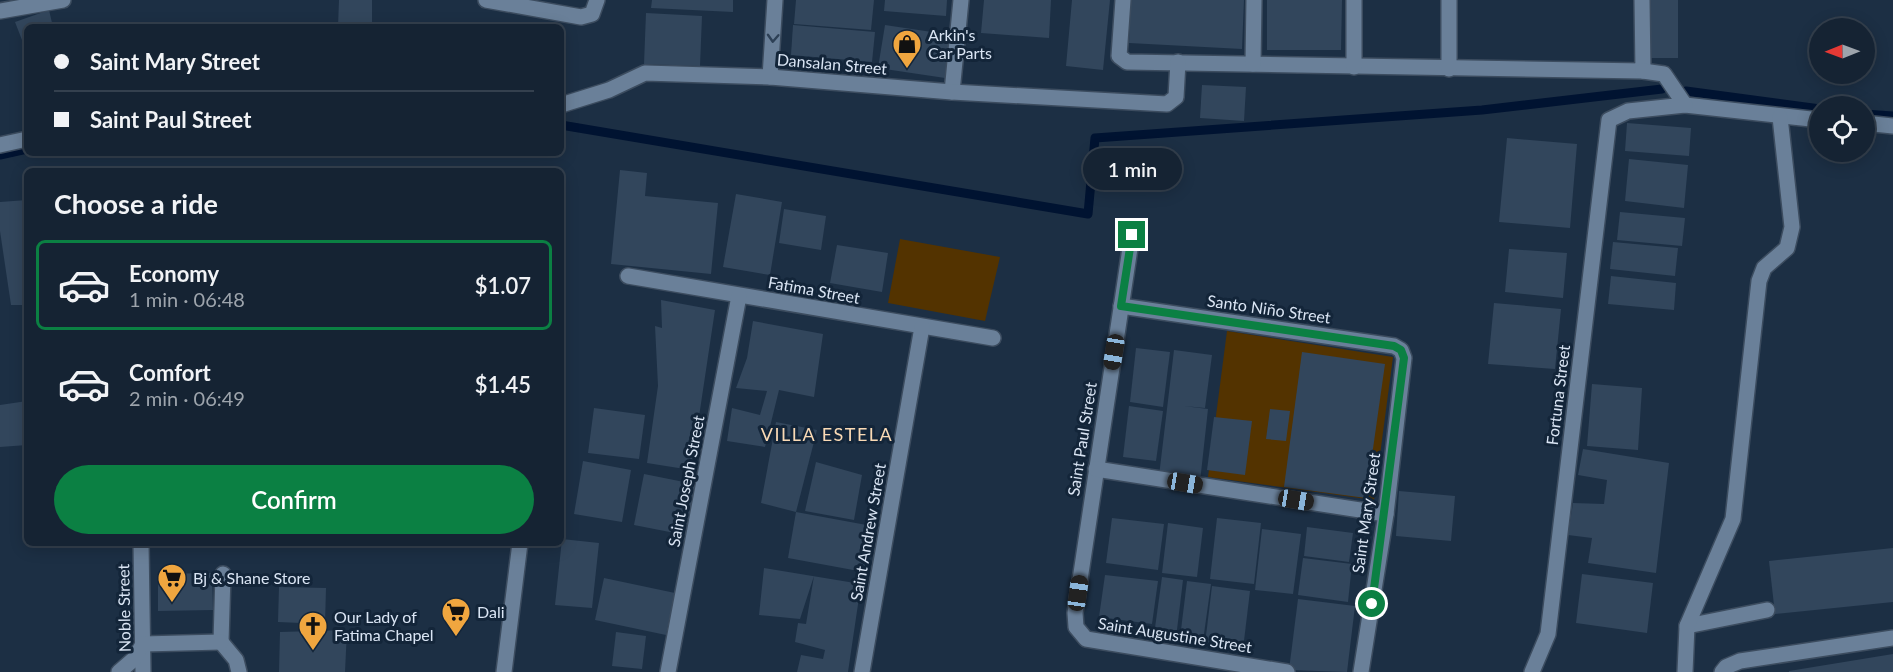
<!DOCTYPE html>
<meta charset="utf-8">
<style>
body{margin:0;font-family:Lato,sans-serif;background:#222f3f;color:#f1f3f6;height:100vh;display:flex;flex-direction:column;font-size:22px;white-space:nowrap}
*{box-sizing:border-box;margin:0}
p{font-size:20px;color:#9da4ac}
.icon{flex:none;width:33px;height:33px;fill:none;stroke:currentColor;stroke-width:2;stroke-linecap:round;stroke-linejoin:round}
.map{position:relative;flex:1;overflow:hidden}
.sheet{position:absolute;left:24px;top:168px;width:540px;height:378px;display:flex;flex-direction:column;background:#152333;border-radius:9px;box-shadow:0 3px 15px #0003,0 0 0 2px #34404e}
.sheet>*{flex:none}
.guide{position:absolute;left:24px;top:24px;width:540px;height:132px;border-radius:9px;box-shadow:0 3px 15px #0003,0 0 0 2px #34404e;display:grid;align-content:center;height:132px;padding:0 30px;background:#152333}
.needle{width:39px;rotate:269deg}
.fabs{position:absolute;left:1809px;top:18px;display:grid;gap:12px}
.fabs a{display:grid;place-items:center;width:66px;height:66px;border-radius:50%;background:#152333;box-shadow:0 3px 15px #0003,0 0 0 2px #34404e;font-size:30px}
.end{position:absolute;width:27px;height:27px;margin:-14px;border:8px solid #0b8043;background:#fff;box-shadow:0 0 0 3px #fff}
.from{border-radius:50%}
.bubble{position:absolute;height:42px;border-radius:21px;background:#152333;box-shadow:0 3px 15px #0003,0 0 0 2px #34404e;font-size:20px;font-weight:600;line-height:42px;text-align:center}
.car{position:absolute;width:18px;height:36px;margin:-18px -9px;border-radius:8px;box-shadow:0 0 4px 2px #0007;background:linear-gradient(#222 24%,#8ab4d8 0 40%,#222 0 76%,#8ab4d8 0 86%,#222 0)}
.guide b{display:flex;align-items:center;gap:21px;height:57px;font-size:22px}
.guide b+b{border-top:2px solid #34404e}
.guide i{width:15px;height:15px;background:#f1f3f6}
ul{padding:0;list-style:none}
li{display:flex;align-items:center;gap:18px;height:90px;margin:0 12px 9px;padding:0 18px;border:3px solid transparent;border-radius:9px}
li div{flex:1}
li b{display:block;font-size:22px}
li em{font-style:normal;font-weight:600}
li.on{border-color:#0b8043}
li>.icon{width:54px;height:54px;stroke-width:1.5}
h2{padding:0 30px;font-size:27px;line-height:72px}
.button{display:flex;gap:12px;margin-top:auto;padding:12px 30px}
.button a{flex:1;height:69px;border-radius:36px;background:#0b8043;color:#fff;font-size:24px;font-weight:600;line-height:69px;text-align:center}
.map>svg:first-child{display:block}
.green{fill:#533300}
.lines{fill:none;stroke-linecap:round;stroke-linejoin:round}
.stream{stroke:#001331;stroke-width:9}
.building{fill:#32465c}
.service-casing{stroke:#3c4c5f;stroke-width:18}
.minor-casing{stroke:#3c4c5f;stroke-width:18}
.service{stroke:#6a8099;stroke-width:15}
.minor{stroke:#6a8099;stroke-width:15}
.oneway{stroke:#2d4056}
.route{stroke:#0b8043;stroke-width:8}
.labels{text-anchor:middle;stroke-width:6;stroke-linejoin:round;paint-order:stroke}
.poi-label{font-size:16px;fill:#dae5f4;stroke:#132539;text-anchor:start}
.street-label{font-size:16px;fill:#dae5f4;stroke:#132539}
.neighbourhood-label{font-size:18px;letter-spacing:1.5px;fill:#fadab5;stroke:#132539}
</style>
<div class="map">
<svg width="1893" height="672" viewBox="0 0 1893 672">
<rect width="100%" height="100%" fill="#1c2f44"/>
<g class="green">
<path d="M900,239L1000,257L985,321L888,303Z"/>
<path d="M1227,331L1393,357L1374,500L1208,477Z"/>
</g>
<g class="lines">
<g class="stream">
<path d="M1686,91L1820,109"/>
<path d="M1864,114L1893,116"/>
<path d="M561,125L1088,214L1095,138L1482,110L1662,89"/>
<path d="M0,155L27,149"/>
</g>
</g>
<g class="building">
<path d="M339,0H372V27H338Z"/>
<path d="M652,0H733V12L651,8Z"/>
<path d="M796,0H874L871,30L794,24Z"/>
<path d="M885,0H947L946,16L884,11Z"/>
<path d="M984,0H1051L1049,38L981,33Z"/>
<path d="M1072,0H1110L1103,70L1066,66Z"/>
<path d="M1131,0H1244L1242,49L1129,43Z"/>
<path d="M1267,0H1342L1341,50H1267Z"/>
<rect x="1648" y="0" width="30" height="58"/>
<path d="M49,10L53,27H27V53L15,22Z"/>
<path d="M646,13L702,16L700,66L644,64Z"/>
<path d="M793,25L875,32L872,62L791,55Z"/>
<path d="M885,25L952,35L945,78L878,68Z"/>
<path d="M1202,85L1246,87L1244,121L1200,118Z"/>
<path d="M1627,123L1691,128L1689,156L1625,151Z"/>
<path d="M1507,138L1577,144L1570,228L1499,222Z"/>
<path d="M1629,159L1688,165L1684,208L1625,201Z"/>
<path d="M620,170L647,173L645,196L718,203L711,274L611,264Z"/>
<path d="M736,194L782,202L770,275L723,267Z"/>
<path d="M27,200V305H11L0,231V202Z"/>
<path d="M784,209L826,216L821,250L779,243Z"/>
<path d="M1620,212L1685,218L1682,246L1617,240Z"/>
<path d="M1613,242L1678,248L1675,276L1610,269Z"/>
<path d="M837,245L888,253L882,292L830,283Z"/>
<path d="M1509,249L1567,253L1563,298L1505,292Z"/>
<path d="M1611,276L1676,283L1674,310L1608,304Z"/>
<path d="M661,300L715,310L691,470L647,463L658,386L655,326L662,328Z"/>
<path d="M1494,303L1561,309L1555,369L1488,364Z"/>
<path d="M753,321L823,334L814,397L779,390L765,447L727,441L732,408L760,415L767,391L736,388L747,358Z"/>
<path d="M1136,348L1170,352L1163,407L1130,402Z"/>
<path d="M1174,350L1212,355L1205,408L1184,406L1208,409L1200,482L1159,476Z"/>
<path d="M1302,352L1385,364L1366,498L1284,487Z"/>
<path d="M1592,384L1642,388L1638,450L1587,446Z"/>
<path d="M27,401V445L0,447V405Z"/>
<path d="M1129,406L1163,411L1156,461L1123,457Z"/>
<path d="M594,408L645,415L639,459L588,453Z"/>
<path d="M1270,409L1290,411L1286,441L1266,439Z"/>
<path d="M1214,417L1252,421L1245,475L1207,470Z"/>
<path d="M776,422L817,430L796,512L761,503Z"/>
<path d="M1583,449L1669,463L1656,573L1588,563L1592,538L1568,535L1573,503L1604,504L1607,480L1578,475Z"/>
<path d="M583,461L631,470L622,522L574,514Z"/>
<path d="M816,462L862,475L854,520L805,511Z"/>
<path d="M644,474L699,485L690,536L634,525Z"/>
<path d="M1399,491L1455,496L1451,541L1396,536Z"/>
<path d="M796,512L872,526L864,572L788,558Z"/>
<path d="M1112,518L1164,524L1158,570L1106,563Z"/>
<path d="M1217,518L1261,523L1254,584L1210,579Z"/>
<path d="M1168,523L1203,528L1197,577L1162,573Z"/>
<path d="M1307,527L1353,533L1349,562L1304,556Z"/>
<path d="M1262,529L1301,534L1293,594L1255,590Z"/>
<path d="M562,539L599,543L592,608L555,605Z"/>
<path d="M1893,548V602L1775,614L1769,561Z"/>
<path d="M1303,558L1352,564L1348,602L1298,595Z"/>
<path d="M764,568L861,584L848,672H797L801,655L823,659L825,650L795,642L798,623L806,624L814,576L800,619L759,615Z"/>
<path d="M212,573L213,610L158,611V574Z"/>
<path d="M1582,574L1653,583L1647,633L1576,623Z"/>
<path d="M1105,575L1158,581L1152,624L1099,617Z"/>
<path d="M1162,577L1183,580L1176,638L1154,635Z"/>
<path d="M604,578L675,593L666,635L595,620Z"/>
<path d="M1187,581L1211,584L1203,641L1180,638Z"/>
<path d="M1212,586L1250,591L1243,649L1205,644Z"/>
<path d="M279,587L326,588L325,624L278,622Z"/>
<path d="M1298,599L1355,606L1347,672L1289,670Z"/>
<path d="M347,630L345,672H279L280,632Z"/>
<path d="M616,632L646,636L642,669L612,666Z"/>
<path d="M1893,654V672H1789V671Z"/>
</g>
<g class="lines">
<g class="service-casing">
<path id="service" d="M1722,672L1726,667L1740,661L1893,638"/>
</g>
<g class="minor-casing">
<g id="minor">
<path d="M486,0L581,17L592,14L597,0"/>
<path d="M1123,0L1119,56L1127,62L1643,71L1642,0"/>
<path d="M1449,0V69"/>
<path d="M0,11L63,0"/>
<path d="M1253,64L1254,0"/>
<path d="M1354,67V0"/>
<path d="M770,77L775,0"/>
<path d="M952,92L961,0"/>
<path d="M561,105L609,90L645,73L770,77L952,92L1167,104L1176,97L1178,62"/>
<path d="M1685,105L1820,120"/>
<path d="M1864,123L1893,126"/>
<path d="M0,145L27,139"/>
<path d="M1132,235L1075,613L1076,627L1086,639L1287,672"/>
<path d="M628,276L993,338"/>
<path d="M1121,306L1394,346L1401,350L1404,358L1386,514L1361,672"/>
<path d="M1096,469L1386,514"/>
<path d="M141,543L143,672"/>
<path d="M1687,626L1767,610"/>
<path d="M221,642L223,574"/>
<path d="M221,642L236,660L239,672"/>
<path d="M119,672L134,659L143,644L221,642"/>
<path d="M504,672L520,543"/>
<path d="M668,672L739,296"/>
<path d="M862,672L922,327"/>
<path d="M1532,672L1548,634L1609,120L1628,111L1685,105L1664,74L1643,71"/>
<path d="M1685,672L1687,626L1733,519L1759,281L1764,268L1787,248L1792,227L1780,117"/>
</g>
</g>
<use href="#service" class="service"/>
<use href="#minor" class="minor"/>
</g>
<defs><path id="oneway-chevron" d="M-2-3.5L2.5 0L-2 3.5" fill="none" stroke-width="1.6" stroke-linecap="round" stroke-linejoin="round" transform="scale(1.5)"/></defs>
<use class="oneway" href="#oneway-chevron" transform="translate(773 38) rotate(93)"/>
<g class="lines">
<path class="route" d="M1132,235L1121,306L1394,346L1401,350L1404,358L1372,604"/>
</g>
<defs>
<g id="shop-pin" transform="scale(1.5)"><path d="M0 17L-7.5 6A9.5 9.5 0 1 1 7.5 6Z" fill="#f0a63f" stroke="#132539"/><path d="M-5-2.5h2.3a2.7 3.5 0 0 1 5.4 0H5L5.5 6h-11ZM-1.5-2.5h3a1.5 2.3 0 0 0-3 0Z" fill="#111"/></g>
<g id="supermarket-pin" transform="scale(1.5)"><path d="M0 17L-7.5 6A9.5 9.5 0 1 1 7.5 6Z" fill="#f0a63f" stroke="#132539"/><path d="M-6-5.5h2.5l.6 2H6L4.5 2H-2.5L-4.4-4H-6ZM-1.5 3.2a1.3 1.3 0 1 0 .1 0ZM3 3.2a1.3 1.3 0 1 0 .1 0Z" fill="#111"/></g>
<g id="church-pin" transform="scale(1.5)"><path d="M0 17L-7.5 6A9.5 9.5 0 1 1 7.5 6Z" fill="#f0a63f" stroke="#132539"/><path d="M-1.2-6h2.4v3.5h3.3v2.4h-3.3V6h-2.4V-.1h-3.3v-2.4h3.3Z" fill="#111"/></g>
</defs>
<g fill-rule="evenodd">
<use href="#shop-pin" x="907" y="44"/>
<use href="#supermarket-pin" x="172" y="578"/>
<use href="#supermarket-pin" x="456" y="612"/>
<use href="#church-pin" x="313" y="626"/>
</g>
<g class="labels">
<g class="poi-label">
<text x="928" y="41">Arkin's<tspan x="928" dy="18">Car Parts</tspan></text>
<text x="193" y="584">Bj &amp; Shane Store</text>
<text x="477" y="618">Dali</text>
<text x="334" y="623">Our Lady of<tspan x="334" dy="18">Fatima Chapel</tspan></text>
</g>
<g class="street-label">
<text transform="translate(832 64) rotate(5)" y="6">Dansalan Street</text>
<text transform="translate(814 290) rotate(10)" y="6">Fatima Street</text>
<text transform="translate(1269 309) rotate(8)" y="6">Santo Niño Street</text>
<text transform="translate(1558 395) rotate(-83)" y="6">Fortuna Street</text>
<text transform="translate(1082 439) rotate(-81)" y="6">Saint Paul Street</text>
<text transform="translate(686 481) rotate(-79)" y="6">Saint Joseph Street</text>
<text transform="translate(1366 513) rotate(-82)" y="6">Saint Mary Street</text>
<text transform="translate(868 532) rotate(-80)" y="6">Saint Andrew Street</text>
<text transform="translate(124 608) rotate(-91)" y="6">Noble Street</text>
<text transform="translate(1175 635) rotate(9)" y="6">Saint Augustine Street</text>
</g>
<g class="neighbourhood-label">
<text x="827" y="441">VILLA ESTELA</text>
</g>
</g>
</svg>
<div class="fabs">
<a><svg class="needle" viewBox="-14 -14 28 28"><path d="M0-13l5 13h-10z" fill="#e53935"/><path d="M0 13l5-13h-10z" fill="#9da4ac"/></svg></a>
<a><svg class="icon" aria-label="locate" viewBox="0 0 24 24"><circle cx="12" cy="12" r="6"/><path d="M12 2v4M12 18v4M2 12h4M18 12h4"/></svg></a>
</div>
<i class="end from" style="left:1372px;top:604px"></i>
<i class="end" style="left:1132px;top:235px"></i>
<div class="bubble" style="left:1083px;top:148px;width:99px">1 min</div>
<i class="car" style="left:1114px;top:352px;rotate:189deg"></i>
<i class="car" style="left:1185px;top:483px;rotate:99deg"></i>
<i class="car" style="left:1296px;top:500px;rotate:99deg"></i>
<i class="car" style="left:1078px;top:593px;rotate:8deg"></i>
<div class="guide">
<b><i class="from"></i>Saint Mary Street</b>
<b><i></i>Saint Paul Street</b>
</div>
<section class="sheet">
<h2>Choose a ride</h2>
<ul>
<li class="on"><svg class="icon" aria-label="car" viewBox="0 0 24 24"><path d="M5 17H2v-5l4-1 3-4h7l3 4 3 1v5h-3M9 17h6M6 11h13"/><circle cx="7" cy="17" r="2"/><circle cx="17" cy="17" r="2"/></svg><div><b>Economy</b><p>1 min · 06:48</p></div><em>$1.07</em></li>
<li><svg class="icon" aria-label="car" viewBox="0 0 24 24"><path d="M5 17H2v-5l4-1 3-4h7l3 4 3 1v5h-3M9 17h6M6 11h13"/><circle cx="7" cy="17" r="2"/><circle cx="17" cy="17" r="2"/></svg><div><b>Comfort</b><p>2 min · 06:49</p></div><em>$1.45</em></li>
</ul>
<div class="button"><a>Confirm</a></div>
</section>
</div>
